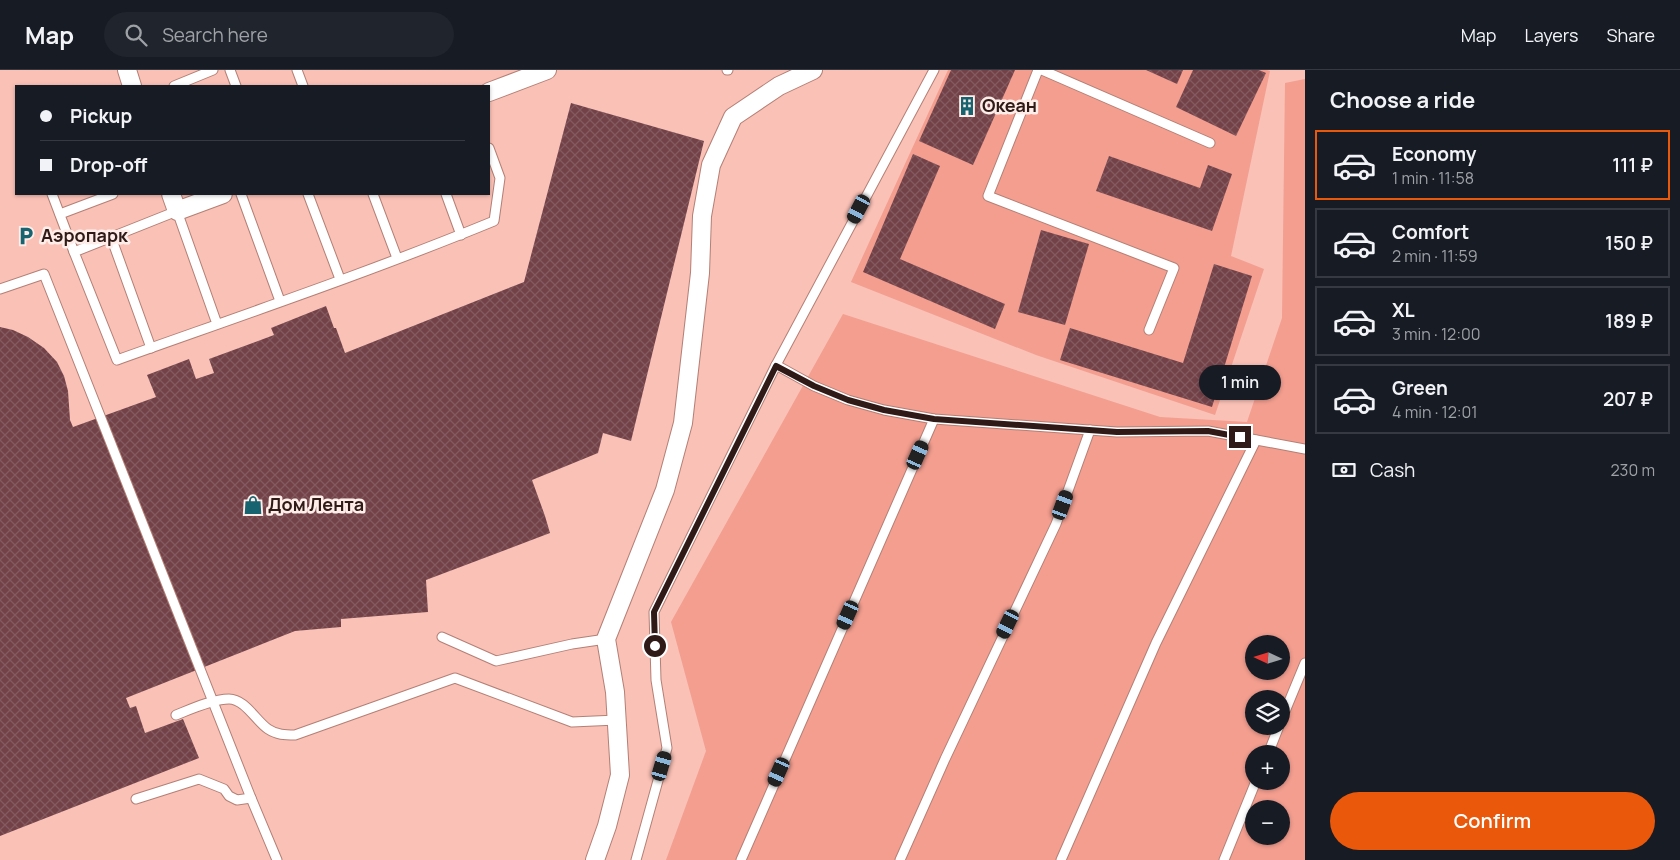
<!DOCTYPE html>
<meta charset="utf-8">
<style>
body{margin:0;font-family:Manrope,sans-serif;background:#20242c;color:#f1f3f6;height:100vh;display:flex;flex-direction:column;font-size:19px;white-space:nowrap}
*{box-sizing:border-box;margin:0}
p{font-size:16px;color:#9ea1a6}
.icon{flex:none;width:28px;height:28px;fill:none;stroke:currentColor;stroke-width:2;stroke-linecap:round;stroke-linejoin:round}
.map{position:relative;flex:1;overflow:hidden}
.panel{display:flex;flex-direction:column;background:#171b24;width:375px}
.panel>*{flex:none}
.guide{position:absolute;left:15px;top:15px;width:475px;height:110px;border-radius:0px;box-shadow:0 1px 4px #0004;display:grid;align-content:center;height:110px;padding:0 25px;background:#171b24}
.needle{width:32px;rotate:274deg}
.controls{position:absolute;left:1245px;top:565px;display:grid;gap:10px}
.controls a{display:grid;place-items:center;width:45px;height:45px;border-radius:50%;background:#171b24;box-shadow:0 1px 4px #0004;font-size:25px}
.end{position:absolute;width:22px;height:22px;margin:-11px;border:6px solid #2f1a17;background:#fff;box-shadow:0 0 0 2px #fff}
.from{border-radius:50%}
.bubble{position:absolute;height:35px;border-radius:18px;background:#171b24;box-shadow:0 1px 4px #0004;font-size:16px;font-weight:600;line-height:35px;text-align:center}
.car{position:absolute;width:15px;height:30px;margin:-15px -8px;border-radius:6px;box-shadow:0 0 4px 1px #0007;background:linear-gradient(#222 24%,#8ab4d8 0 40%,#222 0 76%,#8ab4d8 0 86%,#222 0)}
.guide b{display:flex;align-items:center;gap:18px;height:48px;font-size:19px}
.guide b+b{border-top:1px solid #363941}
.guide i{width:12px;height:12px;background:#f1f3f6}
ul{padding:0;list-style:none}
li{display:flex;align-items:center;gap:15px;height:70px;margin:0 10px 8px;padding:0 15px;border:2px solid #363941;border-radius:0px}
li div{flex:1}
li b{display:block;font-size:19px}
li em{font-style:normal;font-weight:600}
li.selected{border-color:#ea580c}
li>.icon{width:45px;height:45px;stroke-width:1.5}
h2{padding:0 25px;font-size:22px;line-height:60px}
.pay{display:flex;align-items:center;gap:12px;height:55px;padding:0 25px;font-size:19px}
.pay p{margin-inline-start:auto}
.primary-button{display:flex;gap:10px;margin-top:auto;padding:10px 25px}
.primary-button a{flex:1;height:58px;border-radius:30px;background:#ea580c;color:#fff;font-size:20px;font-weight:600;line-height:58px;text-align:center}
header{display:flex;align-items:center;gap:30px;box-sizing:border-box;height:70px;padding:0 25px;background:#171b24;border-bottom:1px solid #363941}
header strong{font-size:24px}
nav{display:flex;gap:28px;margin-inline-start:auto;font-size:18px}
.search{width:350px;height:45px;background:#20242c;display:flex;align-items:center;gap:12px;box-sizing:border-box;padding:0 18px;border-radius:28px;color:#9ea1a6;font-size:19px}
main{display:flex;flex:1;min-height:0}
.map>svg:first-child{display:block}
.garden{fill:#f39e8f;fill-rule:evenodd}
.building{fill:url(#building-cross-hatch)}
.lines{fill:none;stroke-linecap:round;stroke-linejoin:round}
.service-casing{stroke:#b47f75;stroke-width:11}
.minor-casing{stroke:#b47f75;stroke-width:20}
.service{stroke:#fff;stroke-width:9}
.minor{stroke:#fff;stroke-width:18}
.route{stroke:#2f1a17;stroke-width:6}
.labels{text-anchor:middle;stroke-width:5;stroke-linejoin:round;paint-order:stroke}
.poi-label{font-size:18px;font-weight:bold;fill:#2f1a17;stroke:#ffede9;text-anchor:start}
</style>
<header>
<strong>Map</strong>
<div class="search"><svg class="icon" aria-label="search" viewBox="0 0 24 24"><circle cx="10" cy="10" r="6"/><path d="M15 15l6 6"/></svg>Search here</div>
<nav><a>Map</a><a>Layers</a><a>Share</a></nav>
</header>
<main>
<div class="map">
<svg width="1305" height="790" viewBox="0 0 1305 790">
<defs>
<pattern id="building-cross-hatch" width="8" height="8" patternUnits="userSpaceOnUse" patternTransform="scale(1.25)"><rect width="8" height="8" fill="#734249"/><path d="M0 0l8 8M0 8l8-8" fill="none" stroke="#835a5f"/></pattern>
</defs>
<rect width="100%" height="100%" fill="#fac1b6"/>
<g class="garden">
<path d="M948,0H1267L1270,1L1231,186L1264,199L1215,345L1036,285L851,212Z"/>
<path d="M1305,9V790H666L706,681L671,552L843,244L1160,347L1247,352L1282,248L1285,13ZM1254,574H1281V601H1254ZM1254,629H1281V656H1254ZM1254,684H1281V711H1254ZM1254,739H1281V766H1254Z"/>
</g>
<g class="building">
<path d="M951,0H1015L973,95L919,71Z"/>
<path d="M1146,0H1183L1177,14Z"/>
<path d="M1193,0H1259L1266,3L1236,66L1176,37Z"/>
<path d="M571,33L704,71L631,371L603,363L598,383L532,410L545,446L550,463L426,510L428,542L341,549V557L295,561L126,628L130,638L136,636L145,663L183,649L199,688L0,766V257L13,260L28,267L44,278L57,292L64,306L68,321L70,350L73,357L156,327L147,305L189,289L196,309L214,303L209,289L274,265L271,258L326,236L334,258H336L345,283L524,212Z"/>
<path d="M913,84L940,96L900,189L1005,234L995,259L863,202Z"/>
<path d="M1109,86L1200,118L1208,95L1232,104L1212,161L1096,121Z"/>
<path d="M1041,160L1089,174L1065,255L1018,242Z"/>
<path d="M1214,194L1252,206L1212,337L1060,290L1070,258L1183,293Z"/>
</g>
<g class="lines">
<g class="service-casing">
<g id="service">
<path d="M230,0L236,16"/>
<path d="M297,0L303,16"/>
<path d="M727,0H728"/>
<path d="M1038,0L988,126L1174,198L1149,260"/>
<path d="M1042,0L1210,73"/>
<path d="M174,16L213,0"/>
<path d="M52,124L74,182"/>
<path d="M241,124L280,231"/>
<path d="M308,124L340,209"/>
<path d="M373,124L397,188"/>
<path d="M446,124L461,165"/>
<path d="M60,144L113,124"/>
<path d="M111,167L151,278"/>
<path d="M0,219L44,204L251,728L277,790"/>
<path d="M217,254L177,141L74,182L117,290C243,245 370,202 494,151L500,108L489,78"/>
<path d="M776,295L814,316L848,330L884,340L934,349L1117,362L1208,361L1305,379"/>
<path d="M442,567L496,591L572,574L606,569"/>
<path d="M176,645C191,639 213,629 229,629C245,629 256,651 268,659C277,665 285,665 295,665L455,608L572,652L617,650"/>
<path d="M1281,651L1305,593"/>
<path d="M1268,684L1279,656"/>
<path d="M136,729L199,709L224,719L229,726L237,730L251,728"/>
<path d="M636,790L667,678L656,610L654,542L776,295L934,0"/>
<path d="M741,790L934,349"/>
<path d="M900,790L945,689L1056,454L1090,360"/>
<path d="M1061,790L1156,573L1256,370"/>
<path d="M1224,790L1256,711"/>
</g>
</g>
<g class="minor-casing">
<g id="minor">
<path d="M127,0L132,16"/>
<path d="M489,22L547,0"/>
<path d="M171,124L177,141L223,124"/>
<path d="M595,790L607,756L620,705L615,622L606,569L665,420L683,353L700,203L702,146L711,95L733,47L779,16L813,0"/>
</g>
</g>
<use href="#service" class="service"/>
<use href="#minor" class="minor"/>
</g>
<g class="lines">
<path class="route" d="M655,576L654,542L776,296L814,316L848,330L884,340L934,349L1117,362L1208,361L1240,367"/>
</g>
<defs>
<g id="building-bare" transform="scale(1.5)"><path d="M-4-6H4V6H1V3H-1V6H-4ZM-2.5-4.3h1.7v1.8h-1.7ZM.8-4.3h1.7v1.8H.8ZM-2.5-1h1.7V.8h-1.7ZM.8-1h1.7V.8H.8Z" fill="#17636f" stroke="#ffede9" stroke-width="2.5" paint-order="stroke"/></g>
<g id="parking-bare" transform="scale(1.5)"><path d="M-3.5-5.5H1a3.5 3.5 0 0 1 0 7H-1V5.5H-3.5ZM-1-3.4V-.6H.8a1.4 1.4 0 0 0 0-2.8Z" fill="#17636f" stroke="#ffede9" stroke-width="2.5" paint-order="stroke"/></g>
<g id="shop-bare" transform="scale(1.5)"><path d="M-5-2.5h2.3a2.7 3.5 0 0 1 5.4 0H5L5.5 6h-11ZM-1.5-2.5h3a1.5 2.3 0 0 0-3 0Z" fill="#17636f" stroke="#ffede9" stroke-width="2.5" paint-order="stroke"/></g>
</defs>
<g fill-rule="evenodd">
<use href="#building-bare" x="967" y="36"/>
<use href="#parking-bare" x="26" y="166"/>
<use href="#shop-bare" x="253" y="435"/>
</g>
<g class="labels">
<g class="poi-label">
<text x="982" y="42">Океан</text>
<text x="41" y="172">Аэропарк</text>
<text x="268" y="441">Дом Лента</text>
</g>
</g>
</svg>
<div class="controls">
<a><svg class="needle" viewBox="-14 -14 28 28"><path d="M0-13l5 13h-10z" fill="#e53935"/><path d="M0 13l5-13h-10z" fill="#9ea1a6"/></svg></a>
<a><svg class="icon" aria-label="layers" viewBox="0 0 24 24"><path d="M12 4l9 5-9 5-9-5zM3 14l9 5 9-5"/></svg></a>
<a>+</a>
<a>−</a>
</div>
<i class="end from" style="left:655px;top:576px"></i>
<i class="end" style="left:1240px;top:367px"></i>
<div class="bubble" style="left:1199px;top:295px;width:82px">1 min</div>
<i class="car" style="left:859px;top:139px;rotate:208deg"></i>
<i class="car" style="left:918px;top:385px;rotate:24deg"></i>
<i class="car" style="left:1063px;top:435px;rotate:20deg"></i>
<i class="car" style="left:848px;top:545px;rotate:204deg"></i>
<i class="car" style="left:1008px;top:554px;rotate:206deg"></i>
<i class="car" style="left:662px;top:696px;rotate:16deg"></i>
<i class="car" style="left:779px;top:702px;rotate:204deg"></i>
<div class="guide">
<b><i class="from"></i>Pickup</b>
<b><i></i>Drop-off</b>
</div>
</div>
<section class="panel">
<h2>Choose a ride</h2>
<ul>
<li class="selected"><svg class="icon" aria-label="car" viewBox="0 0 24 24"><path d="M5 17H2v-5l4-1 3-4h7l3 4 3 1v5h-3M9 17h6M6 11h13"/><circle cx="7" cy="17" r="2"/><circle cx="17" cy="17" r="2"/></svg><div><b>Economy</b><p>1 min · 11:58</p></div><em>111 ₽</em></li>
<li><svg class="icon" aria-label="car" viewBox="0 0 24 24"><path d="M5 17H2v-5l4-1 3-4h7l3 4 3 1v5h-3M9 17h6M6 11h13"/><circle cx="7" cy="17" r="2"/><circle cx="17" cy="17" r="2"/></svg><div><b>Comfort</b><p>2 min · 11:59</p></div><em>150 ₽</em></li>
<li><svg class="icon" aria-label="car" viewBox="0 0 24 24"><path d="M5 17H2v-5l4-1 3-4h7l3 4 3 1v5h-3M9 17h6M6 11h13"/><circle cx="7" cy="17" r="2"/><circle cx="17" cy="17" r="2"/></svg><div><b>XL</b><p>3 min · 12:00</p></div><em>189 ₽</em></li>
<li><svg class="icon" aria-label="car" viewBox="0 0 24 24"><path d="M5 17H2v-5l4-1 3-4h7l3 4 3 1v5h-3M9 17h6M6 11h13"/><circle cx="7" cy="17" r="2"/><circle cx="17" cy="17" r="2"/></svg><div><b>Green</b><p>4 min · 12:01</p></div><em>207 ₽</em></li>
</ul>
<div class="pay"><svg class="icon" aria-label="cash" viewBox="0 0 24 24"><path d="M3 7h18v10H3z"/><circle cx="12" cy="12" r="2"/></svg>Cash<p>230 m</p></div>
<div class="primary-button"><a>Confirm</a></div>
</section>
</main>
